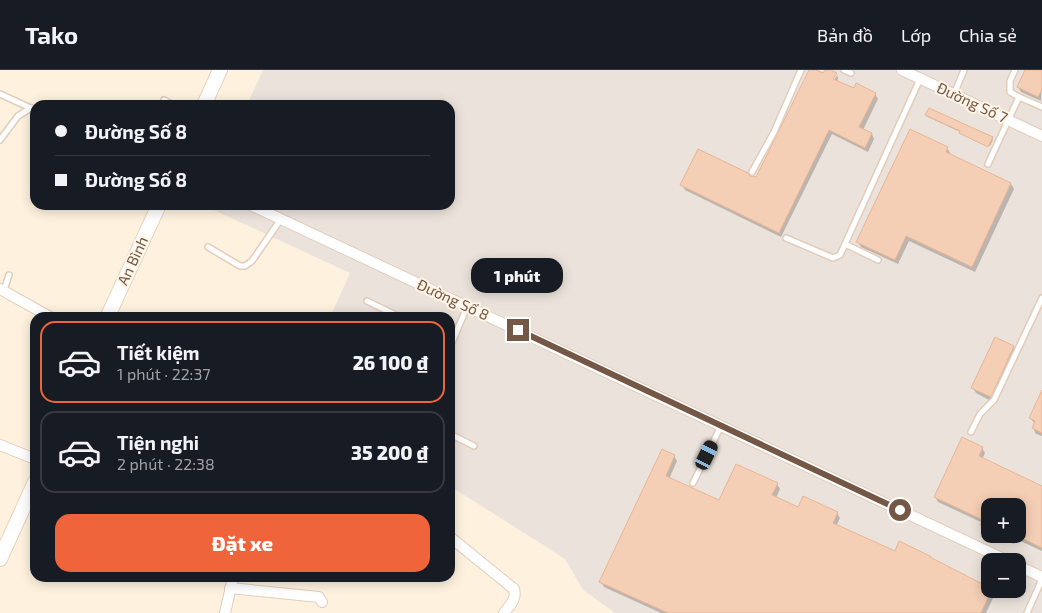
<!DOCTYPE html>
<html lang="vi">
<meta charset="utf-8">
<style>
body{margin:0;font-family:"Exo 2",sans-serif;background:#242831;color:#f1f3f6;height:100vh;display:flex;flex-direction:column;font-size:19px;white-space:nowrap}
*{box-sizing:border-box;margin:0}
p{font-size:16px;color:#9ea1a6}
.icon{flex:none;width:28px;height:28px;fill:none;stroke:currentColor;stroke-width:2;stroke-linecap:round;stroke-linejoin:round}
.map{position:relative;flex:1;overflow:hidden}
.sheet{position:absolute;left:30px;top:242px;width:425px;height:270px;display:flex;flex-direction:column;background:#171b24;border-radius:15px;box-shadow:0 2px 12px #0003}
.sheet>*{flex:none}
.hud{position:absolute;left:30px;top:30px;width:425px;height:110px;border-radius:15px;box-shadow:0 2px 12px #0003;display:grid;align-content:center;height:110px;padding:0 25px;background:#171b24}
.tools{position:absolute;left:981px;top:428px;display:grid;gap:10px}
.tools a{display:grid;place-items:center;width:45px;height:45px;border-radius:10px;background:#171b24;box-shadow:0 2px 12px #0003;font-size:25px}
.end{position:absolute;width:22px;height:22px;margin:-11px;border:6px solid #755745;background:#fff;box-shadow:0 0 0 2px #fff}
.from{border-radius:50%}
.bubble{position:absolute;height:35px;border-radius:15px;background:#171b24;box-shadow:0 2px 12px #0003;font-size:16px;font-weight:800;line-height:35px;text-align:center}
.car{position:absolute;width:15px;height:30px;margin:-15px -8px;border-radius:6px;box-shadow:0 0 4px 1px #0007;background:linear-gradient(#222 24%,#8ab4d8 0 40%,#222 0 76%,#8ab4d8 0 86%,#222 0)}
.hud b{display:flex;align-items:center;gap:18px;height:48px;font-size:19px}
.hud b+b{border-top:1px solid #363941}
.hud i{width:12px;height:12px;background:#f1f3f6}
ul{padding:9px 0 0;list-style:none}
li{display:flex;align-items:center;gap:15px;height:82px;margin:0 10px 8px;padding:0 15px;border:2px solid #363941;border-radius:15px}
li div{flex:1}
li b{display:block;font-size:19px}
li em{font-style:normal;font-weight:800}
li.current{border-color:#f0643c}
li>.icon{width:45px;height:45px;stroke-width:1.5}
.button{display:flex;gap:10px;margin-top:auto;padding:10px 25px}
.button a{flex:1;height:58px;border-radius:15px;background:#f0643c;color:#fff;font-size:20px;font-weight:800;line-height:58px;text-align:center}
header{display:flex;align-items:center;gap:30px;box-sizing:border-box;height:70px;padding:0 25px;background:#171b24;border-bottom:1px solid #363941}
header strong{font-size:24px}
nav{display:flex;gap:28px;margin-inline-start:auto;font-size:18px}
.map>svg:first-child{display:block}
.industrial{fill:#ebe3db;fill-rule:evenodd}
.shadow{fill:#0003}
.building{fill:#f5cfb5;stroke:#e8b594}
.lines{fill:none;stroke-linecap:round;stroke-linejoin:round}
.service-casing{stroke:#e2cdbb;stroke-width:8}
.minor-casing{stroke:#e2cdbb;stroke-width:12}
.secondary-casing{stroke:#e9d0ba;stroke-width:16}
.path{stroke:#d9b299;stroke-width:2;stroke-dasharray:1 4;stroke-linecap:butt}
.service{stroke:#fff;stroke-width:5}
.minor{stroke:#fff;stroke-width:10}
.secondary{stroke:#fff;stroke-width:14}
.route{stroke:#755745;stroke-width:6}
.labels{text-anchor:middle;stroke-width:4;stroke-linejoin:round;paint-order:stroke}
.street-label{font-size:15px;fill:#755745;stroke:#fff5e7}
</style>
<header>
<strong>Tako</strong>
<nav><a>Bản đồ</a><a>Lớp</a><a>Chia sẻ</a></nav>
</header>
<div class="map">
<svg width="1042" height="543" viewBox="0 0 1042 543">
<rect width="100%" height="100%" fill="#fef2df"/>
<path class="industrial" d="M263,0H1042V543H615L583,520L565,489L450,416V248L330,247L350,203L203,135H450V35H247ZM990,436H1018V464H990ZM990,491H1018V519H990Z"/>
<g class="shadow">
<path d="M811,0L824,5L826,0L836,3L830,14L832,15L837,5L838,8L837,12L854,20L875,24L878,29L863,60L872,64L874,69L868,82L832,64L781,167L685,120L682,115L750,107L757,108Z"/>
<path d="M1026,0H1042L1041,31L1021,22L1018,17Z"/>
<path d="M927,45L992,68L993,70L990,76L928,47Z"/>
<path d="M947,78L950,83L949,85L1011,114L1014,119L975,202L909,171L898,194L861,177L858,172Z"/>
<path d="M996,269L1014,277L1017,282L993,332L976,323L973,318Z"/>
<path d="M1042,323V366L1036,364L1033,358L1035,354L1030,348Z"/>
<path d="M982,378L985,383L982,390L1042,418V481L1016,469L1014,474L992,464H1018V436H990V463L985,460L982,455L983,453L938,432L935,427Z"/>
<path d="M674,386L677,391L669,409L720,432L777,414L780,419L776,428L798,439L837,443L840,448L836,456L895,483L900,473L992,519L995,524L986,543H661L604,517L601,512Z"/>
</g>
<g class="building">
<path d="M809,0H816L823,3L825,0H831L837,3L833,9L854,18L856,13L876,23L859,57L872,63L865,78L829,60L779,163L680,115L698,79L748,103L750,106L756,107Z"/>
<path d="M1025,0H1042V19L1038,27L1017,17Z"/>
<path d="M929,38L993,67L988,77L959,63L960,61L925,45Z"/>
<path d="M910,59L948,77L946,82L1011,113L972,197L906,166L895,190L856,172Z"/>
<path d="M995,267L1014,276L991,327L971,318Z"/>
<path d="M1042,320V363L1032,358L1035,351L1029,348Z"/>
<path d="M962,367L983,377L979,386L1042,416V478L1018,466V436H990V460L980,455L983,450L934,427Z"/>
<path d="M662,379L675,385L666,406L719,430L736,394L778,413L772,425L798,437L803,426L838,442L833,453L895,481L899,471L930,486V487L992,519L981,543H668L599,512Z"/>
</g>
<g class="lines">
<g class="service-casing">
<g id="service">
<path d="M844,0L851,3"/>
<path d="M0,24L35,40"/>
<path d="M954,24L964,0"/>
<path d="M1019,27L1042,37"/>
<path d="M164,30L173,35"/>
<path d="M0,70L18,46L31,38"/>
<path d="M988,94L1019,27L1010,22V11L1015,0"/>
<path d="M752,102L774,62L801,0"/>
<path d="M786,168L833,188L840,185L920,9"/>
<path d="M845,174L878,190"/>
<path d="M208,177L240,196H245L252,191L281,149"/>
<path d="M4,220L9,205"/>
<path d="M367,231L402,248"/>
<path d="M450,277L467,237"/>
<path d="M971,362L980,344L994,330L1042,228"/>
<path d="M450,364L474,376"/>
<path d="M693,413L721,356"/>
<path d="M1027,543L1042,509"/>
</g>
</g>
<g class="minor-casing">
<g id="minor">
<path d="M902,0L1042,66"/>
<path d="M251,135L1008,491"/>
<path d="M0,219L52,248"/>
<path d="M0,375L35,389"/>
<path d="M450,467L514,519C517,529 510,535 504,543"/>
<path d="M1018,496L1042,507"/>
<path d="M230,518L309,526L319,527L322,532"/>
<path d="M225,543L233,508"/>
</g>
</g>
<g class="secondary-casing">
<g id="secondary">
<path d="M204,35L220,0"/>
<path d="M107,248L159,135"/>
<path d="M0,489L35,412"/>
</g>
</g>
<path class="path" d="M32,286L35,279"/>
<use href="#service" class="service"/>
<use href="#minor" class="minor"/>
<use href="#secondary" class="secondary"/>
</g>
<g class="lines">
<path class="route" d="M518,260L900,440"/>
</g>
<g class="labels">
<g class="street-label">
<text transform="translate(972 33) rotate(25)" y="5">Đường Số 7</text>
<text transform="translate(133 191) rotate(-65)" y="5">An Bình</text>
<text transform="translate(453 230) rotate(25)" y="5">Đường Số 8</text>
</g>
</g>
</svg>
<div class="tools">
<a>+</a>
<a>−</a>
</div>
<i class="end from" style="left:900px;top:440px"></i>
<i class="end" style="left:518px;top:260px"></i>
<div class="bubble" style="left:471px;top:188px;width:92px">1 phút</div>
<i class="car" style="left:707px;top:385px;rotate:26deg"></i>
<div class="hud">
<b><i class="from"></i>Đường Số 8</b>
<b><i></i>Đường Số 8</b>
</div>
<section class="sheet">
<ul>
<li class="current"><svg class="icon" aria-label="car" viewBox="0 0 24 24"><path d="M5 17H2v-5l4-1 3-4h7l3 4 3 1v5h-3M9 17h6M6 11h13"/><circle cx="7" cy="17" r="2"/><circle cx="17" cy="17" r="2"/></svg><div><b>Tiết kiệm</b><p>1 phút · 22:37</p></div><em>26 100 ₫</em></li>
<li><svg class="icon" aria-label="car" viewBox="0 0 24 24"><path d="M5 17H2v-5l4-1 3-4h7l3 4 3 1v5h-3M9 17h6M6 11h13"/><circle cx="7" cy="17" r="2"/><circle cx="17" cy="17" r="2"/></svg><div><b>Tiện nghi</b><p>2 phút · 22:38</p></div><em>35 200 ₫</em></li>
</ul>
<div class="button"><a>Đặt xe</a></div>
</section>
</div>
